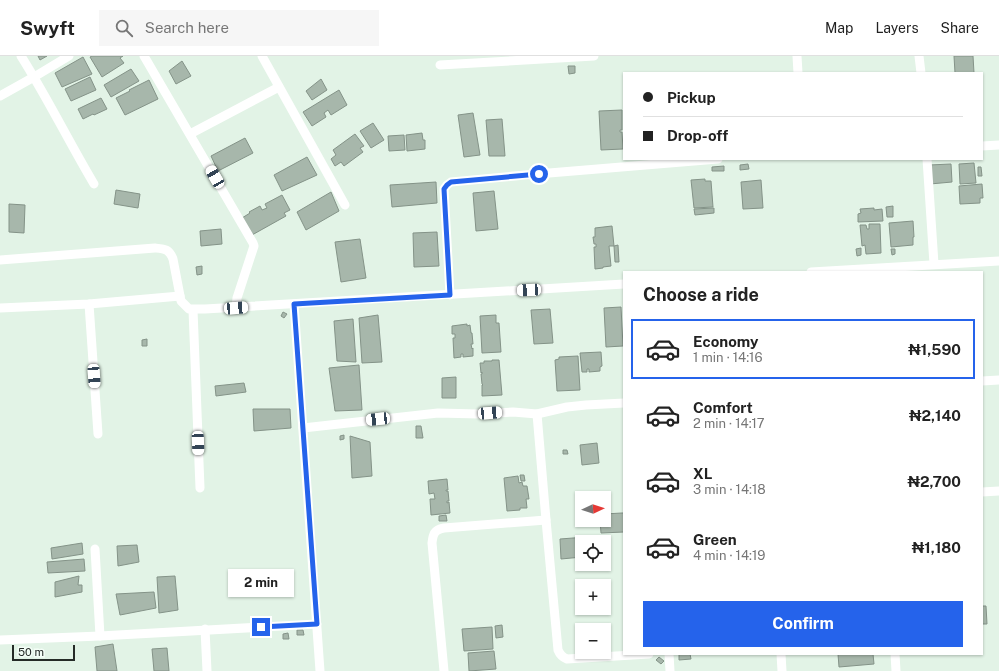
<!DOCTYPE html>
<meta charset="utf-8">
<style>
body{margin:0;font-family:"Public Sans",sans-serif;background:#f6f6f6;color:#222;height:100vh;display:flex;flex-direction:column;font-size:15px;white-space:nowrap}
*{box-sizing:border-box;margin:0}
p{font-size:13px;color:#767676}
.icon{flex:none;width:22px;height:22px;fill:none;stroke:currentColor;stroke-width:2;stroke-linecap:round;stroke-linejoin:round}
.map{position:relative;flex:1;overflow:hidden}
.sheet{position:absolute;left:623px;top:215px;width:360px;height:384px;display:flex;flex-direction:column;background:#fff;border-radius:0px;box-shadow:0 1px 3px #0004}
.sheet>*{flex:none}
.top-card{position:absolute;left:623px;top:16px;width:360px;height:88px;border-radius:0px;box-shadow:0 1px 3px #0004;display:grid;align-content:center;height:88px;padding:0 20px;background:#fff}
.needle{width:26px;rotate:86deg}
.buttons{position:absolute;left:575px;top:435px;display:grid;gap:8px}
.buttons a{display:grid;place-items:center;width:36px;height:36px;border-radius:0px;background:#fff;box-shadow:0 1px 3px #0004;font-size:20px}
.scale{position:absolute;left:12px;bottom:10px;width:63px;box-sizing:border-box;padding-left:4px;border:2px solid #252b27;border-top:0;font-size:11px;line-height:14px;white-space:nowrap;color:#252b27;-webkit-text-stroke:3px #f4fef7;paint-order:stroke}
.end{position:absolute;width:18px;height:18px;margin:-9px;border:5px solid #2563eb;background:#fff;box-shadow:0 0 0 2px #fff}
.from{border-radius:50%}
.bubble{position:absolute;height:28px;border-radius:0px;background:#fff;box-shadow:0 1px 3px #0004;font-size:13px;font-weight:700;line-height:28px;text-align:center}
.car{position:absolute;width:12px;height:24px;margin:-12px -6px;border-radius:5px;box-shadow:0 0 3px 1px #0007;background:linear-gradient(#fff 24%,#345 0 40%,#fff 0 76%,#345 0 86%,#fff 0)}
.top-card b{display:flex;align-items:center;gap:14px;height:38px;font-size:15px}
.top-card b+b{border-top:1px solid #e0e0e0}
.top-card i{width:10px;height:10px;background:#222}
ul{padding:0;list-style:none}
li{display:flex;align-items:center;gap:12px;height:60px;margin:0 8px 6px;padding:0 12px;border:2px solid transparent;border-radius:0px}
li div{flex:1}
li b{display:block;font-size:15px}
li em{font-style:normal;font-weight:700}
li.selected{border-color:#2563eb}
li>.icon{width:36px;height:36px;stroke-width:1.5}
h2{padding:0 20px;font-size:18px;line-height:48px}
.primary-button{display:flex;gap:8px;margin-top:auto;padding:8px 20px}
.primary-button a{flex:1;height:46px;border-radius:0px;background:#2563eb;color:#fff;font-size:16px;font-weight:700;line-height:46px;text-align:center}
header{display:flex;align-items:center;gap:24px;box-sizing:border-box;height:56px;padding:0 20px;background:#fff;border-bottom:1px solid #e0e0e0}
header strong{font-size:19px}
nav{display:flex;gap:22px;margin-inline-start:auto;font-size:14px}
.search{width:280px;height:36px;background:#f6f6f6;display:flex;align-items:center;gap:10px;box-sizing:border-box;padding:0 14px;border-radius:0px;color:#767676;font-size:15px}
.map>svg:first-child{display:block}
.building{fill:#a7b7ab;stroke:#849388}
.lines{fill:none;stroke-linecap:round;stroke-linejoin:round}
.minor{stroke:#fff;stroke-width:9}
.route{stroke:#2563eb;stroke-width:5}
</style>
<header>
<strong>Swyft</strong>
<div class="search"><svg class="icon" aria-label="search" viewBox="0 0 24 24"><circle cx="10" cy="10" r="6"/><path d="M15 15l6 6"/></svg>Search here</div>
<nav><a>Map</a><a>Layers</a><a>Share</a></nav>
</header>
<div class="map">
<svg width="999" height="615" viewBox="0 0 999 615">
<rect width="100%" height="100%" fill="#e2f3e6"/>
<g class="building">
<path d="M38,0H47L40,4Z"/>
<path d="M92,0H123L120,2L124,7L102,21L90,1Z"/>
<path d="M954,0H973L974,17H955Z"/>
<path d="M83,1L92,18L62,31L55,17Z"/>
<path d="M182,5L191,20L176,28L169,15Z"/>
<path d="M568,10H575V17L569,18Z"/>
<path d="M131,13L139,25L111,41L104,29Z"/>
<path d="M90,21L96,34L71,45L65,33Z"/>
<path d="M321,23L327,34L312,44L306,35Z"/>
<path d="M149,24L158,43L125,59L116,42L130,35L129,34Z"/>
<path d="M339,34L347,49L331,59L328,54L324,57L326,61L312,70L303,56Z"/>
<path d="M101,42L107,53L94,59L93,58L83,63L78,53Z"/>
<path d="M622,54V74H620V76H622L623,93L601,94L599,55Z"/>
<path d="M473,57L480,99L464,101L458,59Z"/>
<path d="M502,63L505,100H489L486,64Z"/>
<path d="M373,67L384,84L371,92L360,75Z"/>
<path d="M422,77L423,84H425V93L407,95L406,79Z"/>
<path d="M355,78L364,90L360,92L363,96L344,110L341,106L335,110L331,103L336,99L333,94Z"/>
<path d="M404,79L405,94L389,95L388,80Z"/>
<path d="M245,82L253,97L218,115L211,100Z"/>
<path d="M307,101L317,119L282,135L274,119Z"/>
<path d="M974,107L976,127L960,128L959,108Z"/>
<path d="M748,108L749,113L740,114V109Z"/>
<path d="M951,108L952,126L930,128L929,109Z"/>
<path d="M724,110V115H712V111Z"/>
<path d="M978,111H981L982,120H978Z"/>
<path d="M705,123V125H711L713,151L694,152L691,124Z"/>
<path d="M761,124L763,152L743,153L741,126Z"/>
<path d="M436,126L437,147L392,151L390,129Z"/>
<path d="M982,128L983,142H980V147L960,148L959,130Z"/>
<path d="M116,134L140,138L138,152L114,148Z"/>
<path d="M494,135L498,173L476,175L473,137Z"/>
<path d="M331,136L339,155L306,174L297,156Z"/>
<path d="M282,139L290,154L284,157L286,160L252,179L242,162L250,157L249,156L260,150L262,154L267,152L265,148Z"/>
<path d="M9,148L25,149L24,177L9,176Z"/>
<path d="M893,150V161H887L886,151Z"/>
<path d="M714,152V157L695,159L694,153Z"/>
<path d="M874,152V154L882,153L883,165L858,166V158L861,157L860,153Z"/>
<path d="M913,165L914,181H913V189L891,191L889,167Z"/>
<path d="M869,168H880L881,197L866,198L865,189L862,190L860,169H866L867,173H869Z"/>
<path d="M612,170L614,190H609L611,210L603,211V212L595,213L594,191H596V188H594L593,181H595V172Z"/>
<path d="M221,173L222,188L201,190L200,175Z"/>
<path d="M437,176L439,210L414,211L413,177Z"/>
<path d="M360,183L366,222L341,226L335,186Z"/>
<path d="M618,189L619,206H615L614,190Z"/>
<path d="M861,192V199L857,200L856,193Z"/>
<path d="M891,193H895V198L892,199Z"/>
<path d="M202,210V218L197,219L196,211Z"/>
<path d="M621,251L623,290L606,291L604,252Z"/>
<path d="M550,253L553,287L534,288L531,254Z"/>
<path d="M283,256L287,258L284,262L281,260Z"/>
<path d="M378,259L382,306L362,307L359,262Z"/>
<path d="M496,259V267H499L501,296L482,297L480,260Z"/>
<path d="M353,263L356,306L337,305L334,265Z"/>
<path d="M467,268V270L470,269L471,277H472L473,288H471L472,293L473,292V300L463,301V298H461V301L454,302L453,282H455V278H452V270Z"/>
<path d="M147,283V290H142V284Z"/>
<path d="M601,296L602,310L600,311V315L589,316V313H587V316H582L580,297Z"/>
<path d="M578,300L580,334L557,335L555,304L559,303V301Z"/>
<path d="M492,304H499L502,339L482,340V329H483L482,328L481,318H482V316L481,317L480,307H484V305H492Z"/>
<path d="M359,309L362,354L335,355L329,312Z"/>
<path d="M456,321V342H442V322Z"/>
<path d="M244,327L246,336L216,340L215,330Z"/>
<path d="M253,353H290L291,372L254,375Z"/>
<path d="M416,370H421L423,382H416Z"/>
<path d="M344,379V383L340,384V380Z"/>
<path d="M350,380L370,386L372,420L352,422Z"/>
<path d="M597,387L599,407L582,409L580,389Z"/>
<path d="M563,394H567L568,398H563Z"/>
<path d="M520,419H524L525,425H521Z"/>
<path d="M518,420L519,427L522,426L523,430H527L529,443H526L527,452H520V454L507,455L504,422Z"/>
<path d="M447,423L448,434H446V435H448L449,445H447V447L449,446L450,457L431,459L430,443H435L434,437L429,438L428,425Z"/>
<path d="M622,457H624V476L601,477L600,464H604V458Z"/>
<path d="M446,459L447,465H439V460Z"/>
<path d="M599,480V486H582V501L561,503L560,483Z"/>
<path d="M82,487L83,498L52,503L51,492Z"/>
<path d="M137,489L139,506L118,510L117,490Z"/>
<path d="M84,503L85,515L48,517L47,506Z"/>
<path d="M79,520L78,529H82V536L55,541V526Z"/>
<path d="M175,520L178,554L159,557L157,521Z"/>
<path d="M154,536L156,552L120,559L116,538Z"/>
<path d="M982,550H986L987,568H982Z"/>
<path d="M502,569L503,581L496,582L495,570Z"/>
<path d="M492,571L493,593L464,595L462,573Z"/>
<path d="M297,574H303L304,579H297Z"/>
<path d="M288,577L289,583H283V578Z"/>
<path d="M113,588L117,615H97L95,591Z"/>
<path d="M167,592L169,615H154L152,593Z"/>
<path d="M494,595L496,613L469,615L468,597Z"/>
<path d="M679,598H690L691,603L679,604Z"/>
<path d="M838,598H873L874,608L839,611Z"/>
<path d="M659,601L664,605L661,608L656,604Z"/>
</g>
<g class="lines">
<g class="minor">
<path d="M21,0C47,41 69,86 94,128"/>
<path d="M144,0L253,187L254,190L237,242L236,252"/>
<path d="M262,0L345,149"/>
<path d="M797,0L798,17"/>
<path d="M919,0L921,17"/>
<path d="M440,9L594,0"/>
<path d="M0,40L34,21L69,0"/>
<path d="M190,78L279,31"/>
<path d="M982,90L999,89"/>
<path d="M927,103L934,208"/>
<path d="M0,204L155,192C165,193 169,193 173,203L181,245L189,253H205L624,228"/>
<path d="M811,216L999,205"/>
<path d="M450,239L444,133L447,129L451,126L525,119L718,103"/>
<path d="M89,248L98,378"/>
<path d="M294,248L320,615"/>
<path d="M0,252L89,248L180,240"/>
<path d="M193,254L200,432"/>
<path d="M982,325L999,324"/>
<path d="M537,358L567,351L586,349L624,347"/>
<path d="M303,372L438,357L479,358L513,356L537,358L546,464L558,594C560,599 562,601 567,603L649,598"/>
<path d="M982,436L999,435"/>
<path d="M95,493L100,580"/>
<path d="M205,573L207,615"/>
<path d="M0,584L100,580L317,568"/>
<path d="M669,598L670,615"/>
<path d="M781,598L782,615"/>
<path d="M895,598L896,615"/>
<path d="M444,615L432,487C433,478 434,474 444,472L546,464"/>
</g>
</g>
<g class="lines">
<path class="route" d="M261,571L317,568L294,248L450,239L444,133L447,129L451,126L539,118"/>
</g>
</svg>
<div class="buttons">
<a><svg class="needle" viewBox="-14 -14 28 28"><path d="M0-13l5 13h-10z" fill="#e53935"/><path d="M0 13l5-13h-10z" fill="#767676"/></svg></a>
<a><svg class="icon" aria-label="locate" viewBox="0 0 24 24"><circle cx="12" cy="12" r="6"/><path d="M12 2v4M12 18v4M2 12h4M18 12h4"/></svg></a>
<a>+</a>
<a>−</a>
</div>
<div class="scale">50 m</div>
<i class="end from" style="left:539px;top:118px"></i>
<i class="end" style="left:261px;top:571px"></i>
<div class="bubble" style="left:228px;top:513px;width:66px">2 min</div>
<i class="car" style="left:215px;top:121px;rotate:330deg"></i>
<i class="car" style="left:529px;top:234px;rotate:267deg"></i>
<i class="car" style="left:236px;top:252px;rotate:86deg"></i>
<i class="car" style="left:94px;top:320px;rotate:176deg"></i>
<i class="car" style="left:490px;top:357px;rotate:86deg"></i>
<i class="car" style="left:378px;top:363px;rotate:264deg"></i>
<i class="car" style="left:198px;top:387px;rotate:178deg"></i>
<div class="top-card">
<b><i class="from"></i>Pickup</b>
<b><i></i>Drop-off</b>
</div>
<section class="sheet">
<h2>Choose a ride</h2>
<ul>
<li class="selected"><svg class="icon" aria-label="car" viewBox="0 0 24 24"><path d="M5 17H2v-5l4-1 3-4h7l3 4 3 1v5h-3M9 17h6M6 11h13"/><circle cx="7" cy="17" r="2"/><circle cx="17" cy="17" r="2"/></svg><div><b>Economy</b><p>1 min · 14:16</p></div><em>₦1,590</em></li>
<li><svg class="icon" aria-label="car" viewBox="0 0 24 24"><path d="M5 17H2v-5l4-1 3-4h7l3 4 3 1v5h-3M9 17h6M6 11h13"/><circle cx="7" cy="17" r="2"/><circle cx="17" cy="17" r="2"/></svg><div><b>Comfort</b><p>2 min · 14:17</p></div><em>₦2,140</em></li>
<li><svg class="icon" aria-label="car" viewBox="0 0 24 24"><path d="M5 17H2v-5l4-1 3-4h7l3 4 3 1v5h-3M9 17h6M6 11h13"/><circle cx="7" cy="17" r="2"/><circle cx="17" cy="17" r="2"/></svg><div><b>XL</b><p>3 min · 14:18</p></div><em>₦2,700</em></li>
<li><svg class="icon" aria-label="car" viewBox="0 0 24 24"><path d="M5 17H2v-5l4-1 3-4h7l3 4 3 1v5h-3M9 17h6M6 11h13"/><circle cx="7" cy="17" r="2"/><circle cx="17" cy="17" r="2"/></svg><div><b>Green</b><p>4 min · 14:19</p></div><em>₦1,180</em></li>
</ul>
<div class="primary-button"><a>Confirm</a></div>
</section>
</div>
